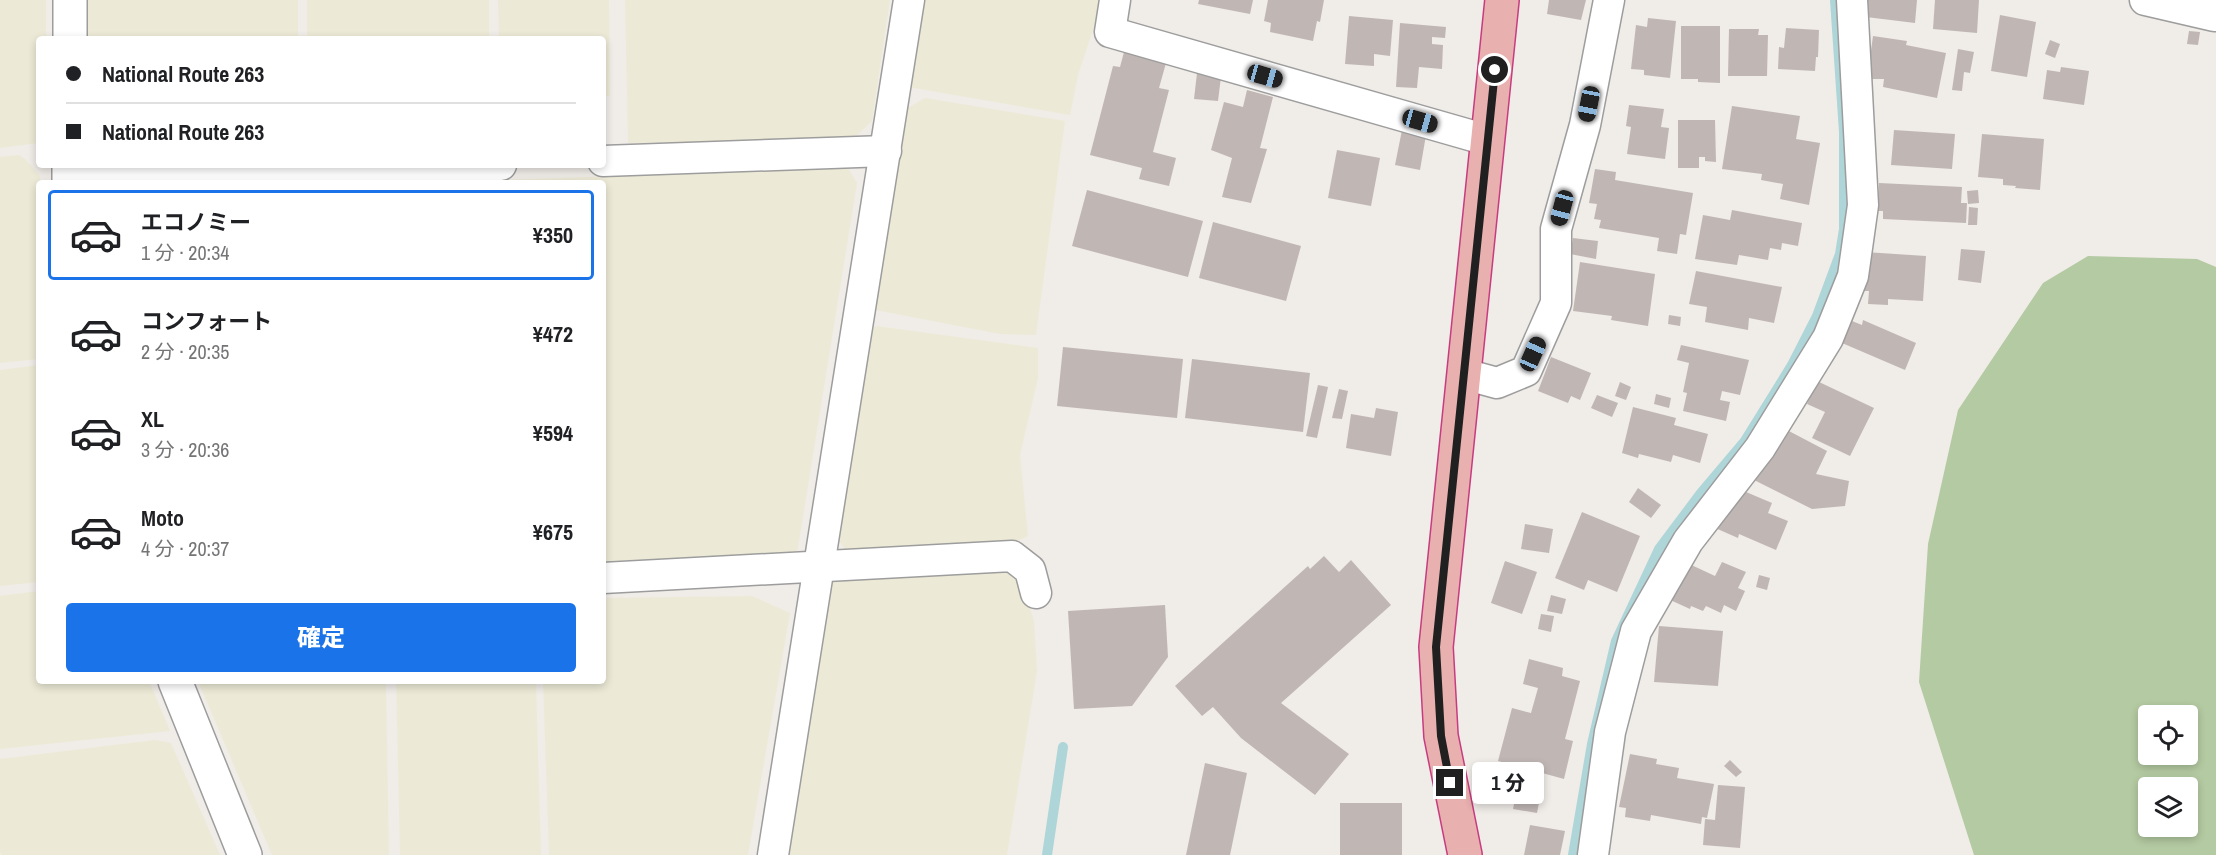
<!DOCTYPE html>
<html lang="ja">
<meta charset="utf-8">
<style>
body{margin:0;font-family:"Archivo Narrow","Noto Sans JP",sans-serif;background:#f6f6f6;color:#202124;height:100vh;display:flex;flex-direction:column;font-size:22px;white-space:nowrap}
*{box-sizing:border-box;margin:0}
p{font-size:20px;color:#757577}
.icon{flex:none;width:33px;height:33px;fill:none;stroke:currentColor;stroke-width:2;stroke-linecap:round;stroke-linejoin:round}
.map{position:relative;flex:1;overflow:hidden}
.side{position:absolute;left:36px;top:180px;width:570px;height:504px;display:flex;flex-direction:column;background:#fff;border-radius:6px;box-shadow:0 3px 9px #0003}
.side>*{flex:none}
.hud{position:absolute;left:36px;top:36px;width:570px;height:132px;border-radius:6px;box-shadow:0 3px 9px #0003;display:grid;align-content:center;height:132px;padding:0 30px;background:#fff}
.buttons{position:absolute;left:2138px;top:705px;display:grid;gap:12px}
.buttons a{display:grid;place-items:center;width:60px;height:60px;border-radius:6px;background:#fff;box-shadow:0 3px 9px #0003;font-size:30px}
.end{position:absolute;width:27px;height:27px;margin:-14px;border:8px solid #202020;background:#fff;box-shadow:0 0 0 3px #fff}
.from{border-radius:50%}
.bubble{position:absolute;height:42px;border-radius:6px;background:#fff;box-shadow:0 3px 9px #0003;font-size:20px;font-weight:800;line-height:42px;text-align:center}
.car{position:absolute;width:18px;height:36px;margin:-18px -9px;border-radius:8px;box-shadow:0 0 4px 2px #0007;background:linear-gradient(#222 24%,#8ab4d8 0 40%,#222 0 76%,#8ab4d8 0 86%,#222 0)}
.hud b{display:flex;align-items:center;gap:21px;height:57px;font-size:22px}
.hud b+b{border-top:2px solid #e0e0e0}
.hud i{width:15px;height:15px;background:#202124}
ul{padding:10px 0 0;list-style:none}
li{display:flex;align-items:center;gap:18px;height:90px;margin:0 12px 9px;padding:0 18px;border:3px solid transparent;border-radius:6px}
li div{flex:1}
li b{display:block;font-size:22px}
li em{font-style:normal;font-weight:800}
li.current{border-color:#1a73e8}
li>.icon{width:54px;height:54px;stroke-width:1.5}
.action{display:flex;gap:12px;margin-top:auto;padding:12px 30px}
.action a{flex:1;height:69px;border-radius:6px;background:#1a73e8;color:#fff;font-size:24px;font-weight:800;line-height:69px;text-align:center}
.map>svg:first-child{display:block}
.farmland{fill:#ecead6}
.forest{fill:#b4caa2;fill-rule:evenodd}
.lines{fill:none;stroke-linecap:round;stroke-linejoin:round}
.stream{stroke:#aed5d8;stroke-width:10}
.building{fill:#c0b7b5}
.minor-casing{stroke:#9d9d9d;stroke-width:33}
.tertiary-casing{stroke:#9d9d9d;stroke-width:36}
.trunk-casing{stroke:#c73c81;stroke-width:36}
.minor{stroke:#fff;stroke-width:30}
.tertiary{stroke:#fff;stroke-width:33}
.trunk{stroke:#e8b0ae;stroke-width:33}
.route{stroke:#202020;stroke-width:8}
</style>
<div class="map">
<svg width="2216" height="855" viewBox="0 0 2216 855">
<rect width="100%" height="100%" fill="#f0ece8"/>
<g class="farmland">
<path d="M0,0H46V39H39V143L0,148Z"/>
<rect x="86" y="0" width="212" height="39"/>
<rect x="307" y="0" width="182" height="39"/>
<path d="M498,0H609L610,96H603V39H499Z"/>
<path d="M625,0H890L872,121L852,140L628,143Z"/>
<path d="M921,0H1100L1099,12L1078,75L1070,115L908,87Z"/>
<path d="M925,98L1065,121L1036,335L1000,334L870,309L901,112Z"/>
<path d="M19,155L25,159L40,176L39,359L0,363V157Z"/>
<path d="M848,168L857,183L797,554L603,563V183H411Z"/>
<path d="M876,326L1038,348V378L1020,455L1028,536L1011,544L845,549L837,538L865,331Z"/>
<path d="M39,365V582L0,586V370Z"/>
<path d="M1008,571L1021,579L1034,621L1037,671L1007,855H785L829,582Z"/>
<path d="M39,591V681H149L170,731L0,749V596Z"/>
<path d="M752,596L790,613L748,855H549L543,681H603V598Z"/>
<path d="M198,681H386L389,855H272Z"/>
<path d="M396,681H536L541,855H400Z"/>
<path d="M155,740L171,743L220,855H2L0,853V759Z"/>
</g>
<path class="forest" d="M2088,256L2197,259L2216,267V855H1974L1919,682L1928,544L1958,410L2043,283ZM2148,716H2187V754H2148ZM2148,788H2187V826H2148Z"/>
<g class="lines">
<g class="stream">
<path d="M1047,855L1063,747"/>
<path d="M1573,855L1592,744L1616,641L1659,549L1701,493L1745,441L1792,365L1817,316L1840,254L1844,229V132L1835,0"/>
</g>
</g>
<g class="building">
<path d="M1199,0H1253L1250,14L1198,4Z"/>
<path d="M1268,0H1324L1320,22L1317,21L1313,41L1270,32L1271,23L1264,21Z"/>
<path d="M1549,0H1586L1581,20L1547,14Z"/>
<path d="M1867,0H1917L1915,23L1866,17Z"/>
<path d="M1935,0H1979L1977,33L1933,29Z"/>
<path d="M2000,15L2036,22L2027,77L1991,71Z"/>
<path d="M1349,16L1393,20L1390,56L1374,54V66L1345,64Z"/>
<path d="M1648,18L1676,21L1670,78L1644,75V70L1631,69L1636,25L1647,27Z"/>
<path d="M1400,23L1446,27L1445,38L1432,37V44L1443,45L1442,69L1419,67L1417,88L1396,87Z"/>
<path d="M1681,26H1720V83L1698,82V79H1681Z"/>
<path d="M1786,28L1819,30L1818,57H1816L1815,71L1778,69L1779,47L1784,48Z"/>
<path d="M1729,29H1759L1758,35H1768L1767,76H1728Z"/>
<path d="M2189,31L2200,32L2198,45L2187,44Z"/>
<path d="M1873,36L1907,41L1906,45L1946,53L1937,98L1883,87L1884,79H1867Z"/>
<path d="M2050,40L2060,44L2055,58L2045,54Z"/>
<path d="M1958,49L1974,52L1970,73L1964,72L1962,91L1952,90Z"/>
<path d="M1124,52L1166,63L1159,88L1169,90L1153,152L1176,158L1169,186L1139,179L1142,168L1090,155L1113,66L1120,67Z"/>
<path d="M2061,67L2089,71L2084,105L2043,99L2047,70L2060,72Z"/>
<path d="M1197,73L1221,77L1218,101L1194,99Z"/>
<path d="M1247,90L1273,97L1260,148L1267,149L1251,203L1222,197L1232,158L1211,150L1224,102L1243,107Z"/>
<path d="M1629,105L1664,109L1661,127L1669,128L1665,159L1627,154L1631,127L1626,126Z"/>
<path d="M1732,106L1800,116L1796,139L1820,143L1809,205L1780,199L1783,184L1761,180L1762,174L1722,169Z"/>
<path d="M1678,120H1715L1716,162L1705,161V157H1699V168H1678Z"/>
<path d="M1402,130L1426,135L1420,170L1395,165Z"/>
<path d="M1894,130L1955,134L1952,169L1891,165Z"/>
<path d="M1982,134L2044,139L2040,190L2015,188L2016,186L2003,185V179L1978,177Z"/>
<path d="M1337,150L1380,158L1371,206L1328,198Z"/>
<path d="M1595,169L1616,172L1615,180L1693,193L1686,235L1680,234L1677,254L1657,251L1659,238L1599,228L1601,220L1594,219L1597,204L1589,203Z"/>
<path d="M1879,183L1962,187L1961,203H1967L1966,223L1883,219V211H1878Z"/>
<path d="M1087,190L1203,221L1188,277L1072,246Z"/>
<path d="M1978,190L1979,203L1968,204L1967,191Z"/>
<path d="M1969,207L1978,208L1977,225H1968Z"/>
<path d="M1732,210L1802,223L1798,246L1782,243L1781,250L1770,248L1768,260L1739,255L1737,265L1695,259L1703,215L1730,220Z"/>
<path d="M1213,222L1301,246L1286,301L1199,278Z"/>
<path d="M1573,238L1598,241L1596,259L1570,254Z"/>
<path d="M1961,249L1985,251L1981,283L1958,280Z"/>
<path d="M1865,252L1926,256L1923,301L1888,299V305L1868,304L1869,291H1863Z"/>
<path d="M1580,262L1655,274L1648,326L1611,320L1612,316L1573,311Z"/>
<path d="M1696,271L1782,287L1774,323L1749,318L1748,330L1705,322L1707,307L1689,304Z"/>
<path d="M1669,315L1681,317L1680,326L1668,324Z"/>
<path d="M1863,320L1916,343L1905,370L1842,343L1852,321L1862,325Z"/>
<path d="M1681,345L1749,360L1740,395L1722,391L1720,400L1730,402L1726,421L1683,411L1687,393L1683,392L1689,363L1677,360Z"/>
<path d="M1063,347L1183,359L1177,418L1057,406Z"/>
<path d="M1551,357L1591,373L1580,400L1571,396L1568,403L1538,391Z"/>
<path d="M1192,359L1310,373L1303,432L1185,418Z"/>
<path d="M1817,381L1874,408L1850,456L1812,438L1825,412L1807,404Z"/>
<path d="M1620,382L1631,387L1626,400L1615,396Z"/>
<path d="M1318,385L1328,387L1317,438L1306,436Z"/>
<path d="M1339,389L1348,391L1342,419L1332,418Z"/>
<path d="M1656,394L1671,398L1669,408L1654,404Z"/>
<path d="M1597,395L1618,403L1612,417L1591,408Z"/>
<path d="M1633,407L1676,418L1674,425L1708,434L1700,463L1673,455L1671,462L1639,454L1638,458L1622,453Z"/>
<path d="M1376,408L1398,412L1391,456L1346,448L1351,414L1374,418Z"/>
<path d="M1787,430L1827,451L1816,474L1849,481L1845,506L1812,509L1752,479Z"/>
<path d="M1638,488L1661,505L1651,518L1629,502Z"/>
<path d="M1739,489L1772,503L1768,513L1788,521L1776,550L1739,534L1738,538L1713,527L1718,513L1726,517Z"/>
<path d="M1582,512L1640,536L1617,592L1588,580L1584,590L1555,578Z"/>
<path d="M1525,524L1553,529L1549,553L1521,549Z"/>
<path d="M1324,556L1339,572L1351,560L1391,605L1281,703L1349,754L1315,795L1241,738L1213,707L1202,716L1175,686L1308,566L1310,569Z"/>
<path d="M1505,561L1537,572L1522,614L1491,603Z"/>
<path d="M1685,562L1715,576L1722,562L1746,572L1738,588L1745,591L1736,611L1724,605L1721,613L1706,606L1703,611L1691,606L1690,609L1668,599Z"/>
<path d="M1759,575L1770,578L1767,590L1756,587Z"/>
<path d="M1551,595L1566,599L1562,614L1547,611Z"/>
<path d="M1165,605L1168,657L1132,706L1074,709L1068,611Z"/>
<path d="M1541,614L1554,616L1551,632L1538,629Z"/>
<path d="M1659,626L1723,631L1718,686L1654,682Z"/>
<path d="M1529,659L1563,668L1562,676L1580,681L1565,739L1573,741L1564,779L1498,761L1512,708L1531,713L1538,688L1523,684Z"/>
<path d="M1630,754L1657,759L1656,764L1679,768L1677,778L1714,784L1707,818L1702,817L1701,824L1651,815L1650,821L1625,817L1626,808L1619,807Z"/>
<path d="M1730,760L1742,772L1736,777L1724,766Z"/>
<path d="M1205,763L1247,773L1230,855H1186Z"/>
<path d="M1718,785L1745,787L1740,848L1703,845L1705,819L1715,820Z"/>
<path d="M1516,794L1540,798L1537,813L1513,809Z"/>
<rect x="1340" y="803" width="62" height="52"/>
<path d="M1530,825L1565,831L1560,855H1524Z"/>
</g>
<g class="lines">
<g class="minor-casing">
<g id="minor">
<path d="M1115,0L1110,32L1487,140"/>
<path d="M2145,0L2214,16L2216,10"/>
<path d="M603,161L886,151"/>
<path d="M69,180L501,165"/>
<path d="M1464,374L1497,383L1526,371L1556,303V229L1585,125L1609,0"/>
<path d="M603,578L1012,556L1030,570L1036,593"/>
<path d="M773,855L909,0"/>
<path d="M1593,855L1610,732L1636,631L1688,541L1760,448L1828,338L1853,276L1863,205L1852,0"/>
</g>
</g>
<g class="tertiary-casing">
<g id="tertiary">
<path d="M70,39V0"/>
<path d="M69,165V183"/>
<path d="M175,681L245,855"/>
</g>
</g>
<g class="trunk-casing">
<path id="trunk" d="M1465,855L1441,736L1436,647L1502,0"/>
</g>
<use href="#minor" class="minor"/>
<use href="#tertiary" class="tertiary"/>
<use href="#trunk" class="trunk"/>
</g>
<g class="lines">
<path class="route" d="M1450,783L1441,736L1436,647L1495,70"/>
</g>
</svg>
<div class="buttons">
<a><svg class="icon" aria-label="locate" viewBox="0 0 24 24"><circle cx="12" cy="12" r="6"/><path d="M12 2v4M12 18v4M2 12h4M18 12h4"/></svg></a>
<a><svg class="icon" aria-label="layers" viewBox="0 0 24 24"><path d="M12 4l9 5-9 5-9-5zM3 14l9 5 9-5"/></svg></a>
</div>
<i class="end from" style="left:1495px;top:70px"></i>
<i class="end" style="left:1450px;top:783px"></i>
<div class="bubble" style="left:1472px;top:762px;width:72px">1 分</div>
<i class="car" style="left:1265px;top:76px;rotate:106deg"></i>
<i class="car" style="left:1589px;top:104px;rotate:191deg"></i>
<i class="car" style="left:1420px;top:121px;rotate:106deg"></i>
<i class="car" style="left:1562px;top:208px;rotate:195deg"></i>
<i class="car" style="left:1533px;top:354px;rotate:24deg"></i>
<div class="hud">
<b><i class="from"></i>National Route 263</b>
<b><i></i>National Route 263</b>
</div>
<section class="side">
<ul>
<li class="current"><svg class="icon" aria-label="car" viewBox="0 0 24 24"><path d="M5 17H2v-5l4-1 3-4h7l3 4 3 1v5h-3M9 17h6M6 11h13"/><circle cx="7" cy="17" r="2"/><circle cx="17" cy="17" r="2"/></svg><div><b>エコノミー</b><p>1 分 · 20:34</p></div><em>¥350</em></li>
<li><svg class="icon" aria-label="car" viewBox="0 0 24 24"><path d="M5 17H2v-5l4-1 3-4h7l3 4 3 1v5h-3M9 17h6M6 11h13"/><circle cx="7" cy="17" r="2"/><circle cx="17" cy="17" r="2"/></svg><div><b>コンフォート</b><p>2 分 · 20:35</p></div><em>¥472</em></li>
<li><svg class="icon" aria-label="car" viewBox="0 0 24 24"><path d="M5 17H2v-5l4-1 3-4h7l3 4 3 1v5h-3M9 17h6M6 11h13"/><circle cx="7" cy="17" r="2"/><circle cx="17" cy="17" r="2"/></svg><div><b>XL</b><p>3 分 · 20:36</p></div><em>¥594</em></li>
<li><svg class="icon" aria-label="car" viewBox="0 0 24 24"><path d="M5 17H2v-5l4-1 3-4h7l3 4 3 1v5h-3M9 17h6M6 11h13"/><circle cx="7" cy="17" r="2"/><circle cx="17" cy="17" r="2"/></svg><div><b>Moto</b><p>4 分 · 20:37</p></div><em>¥675</em></li>
</ul>
<div class="action"><a>確定</a></div>
</section>
</div>
